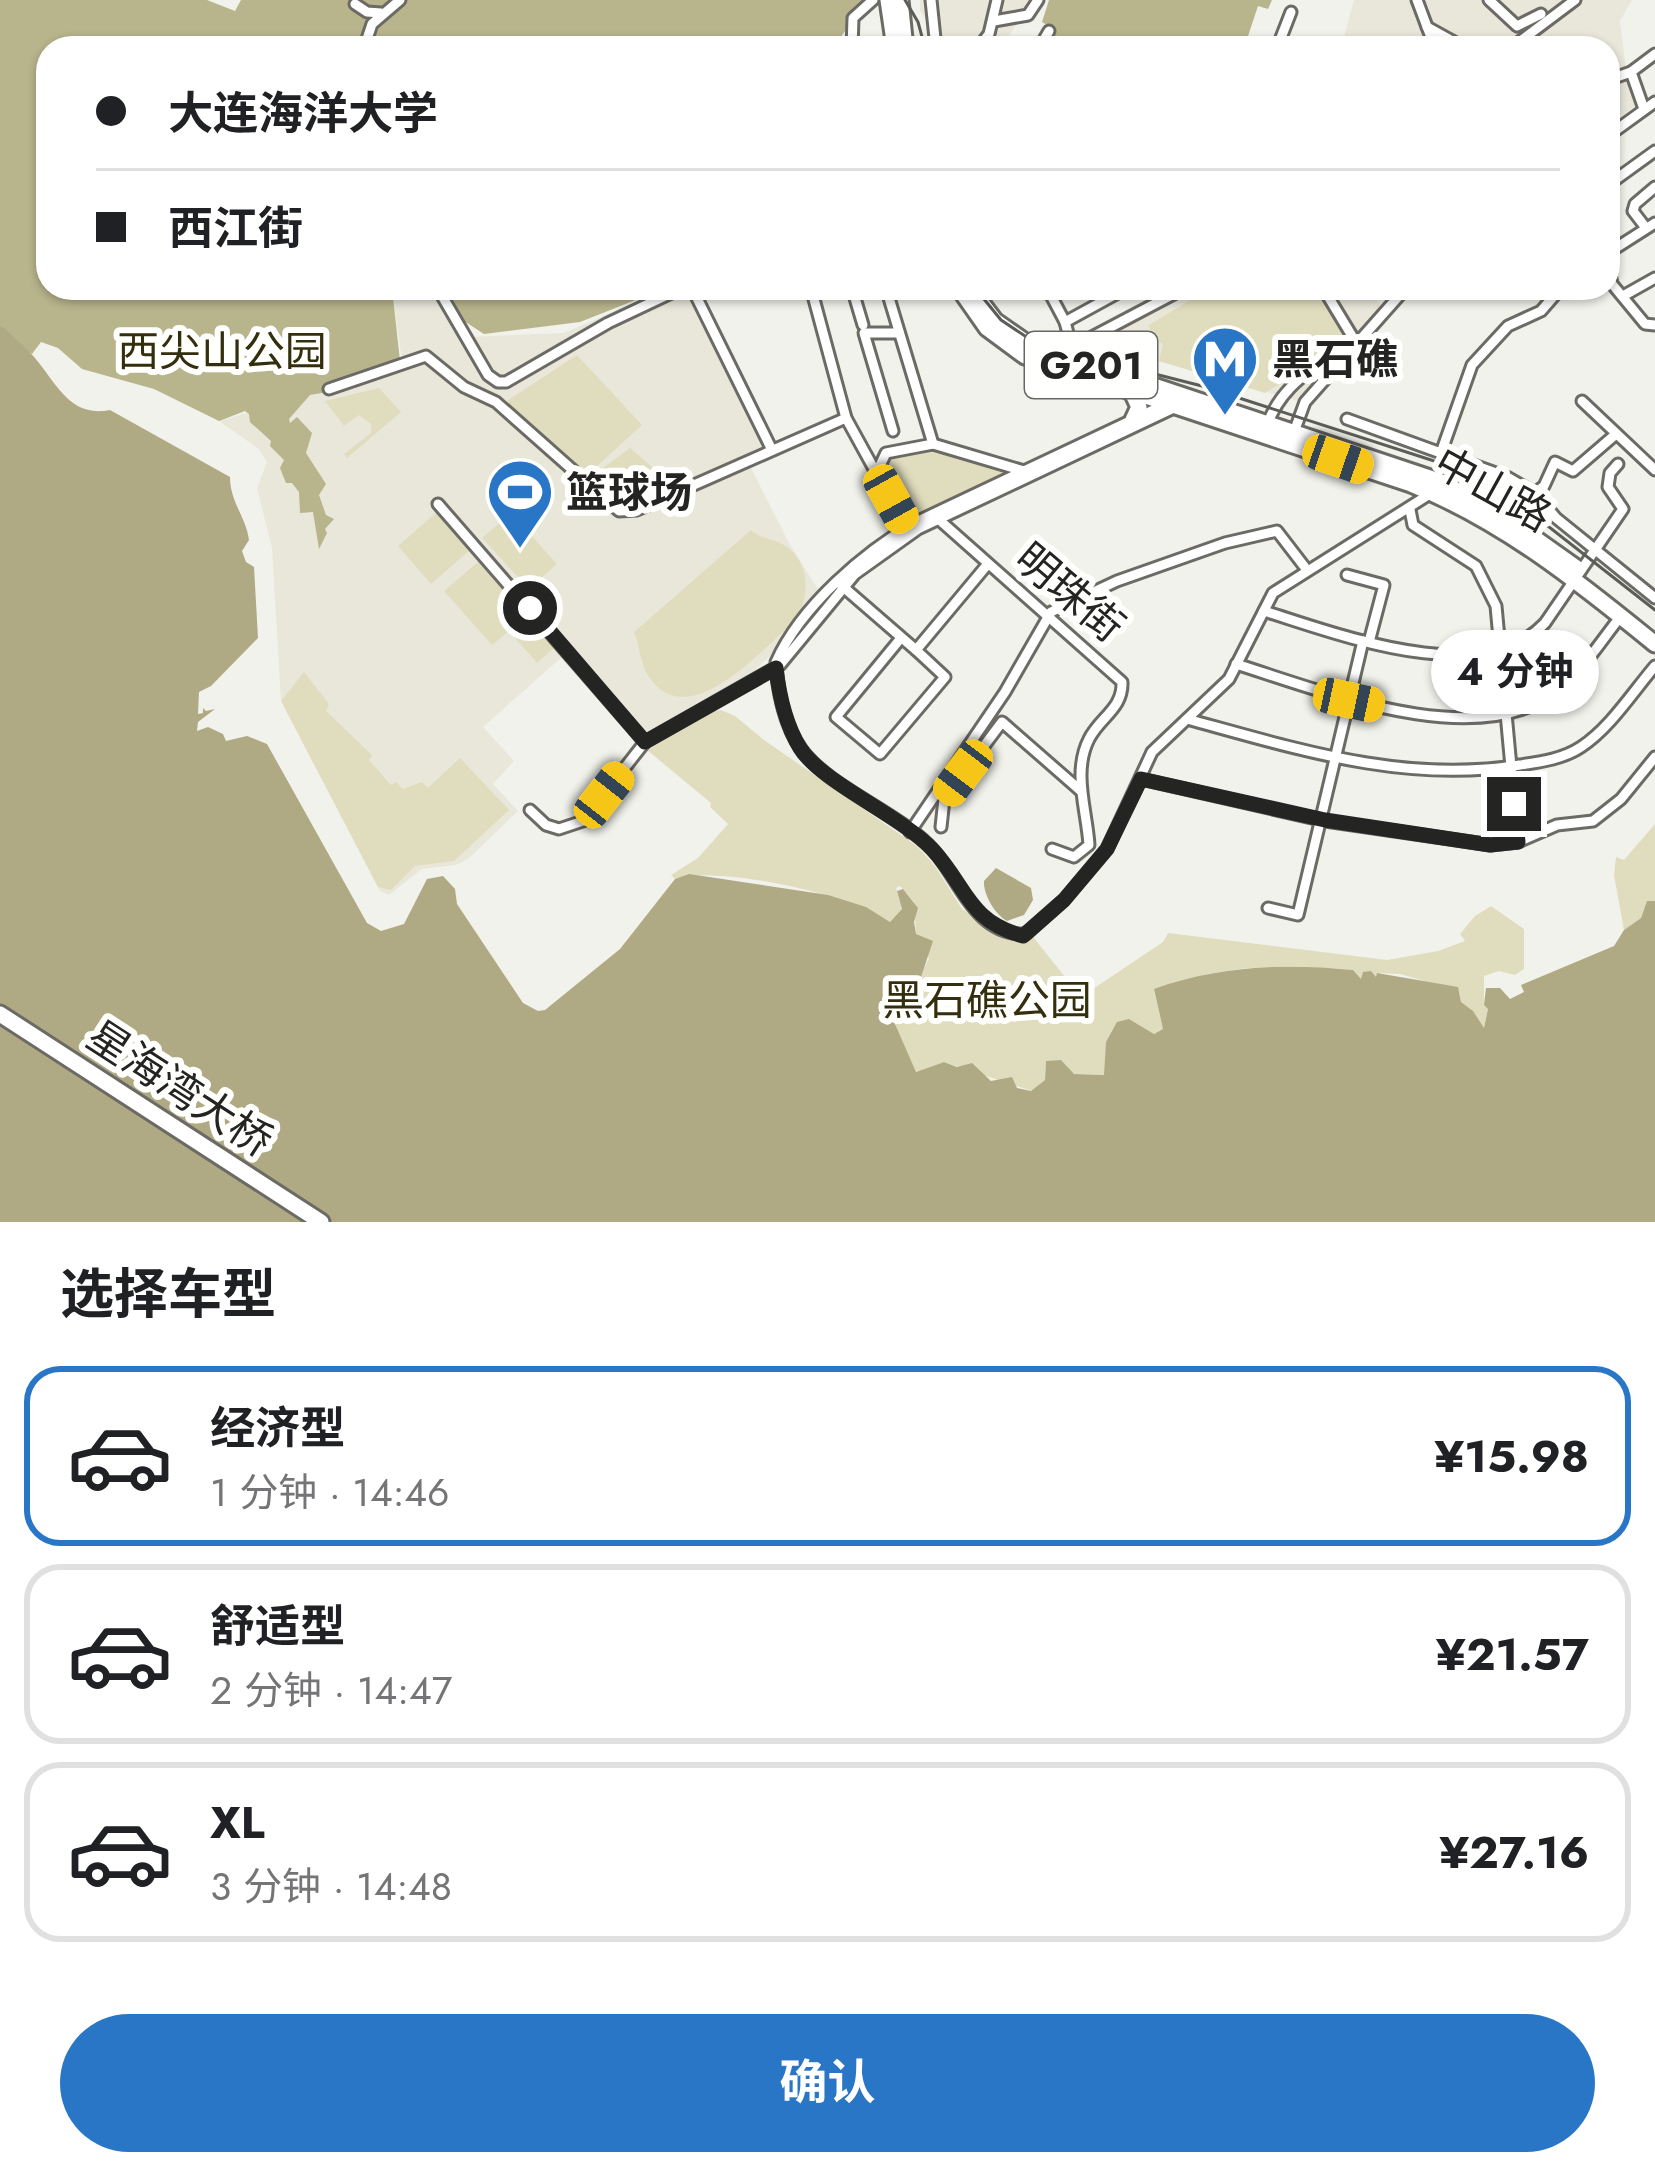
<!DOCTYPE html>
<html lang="zh">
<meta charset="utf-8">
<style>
body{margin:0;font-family:Jost,"Noto Sans SC",sans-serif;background:#f6f6f6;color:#202124;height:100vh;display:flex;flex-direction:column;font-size:45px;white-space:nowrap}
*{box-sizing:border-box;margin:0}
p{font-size:39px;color:#757577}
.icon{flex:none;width:66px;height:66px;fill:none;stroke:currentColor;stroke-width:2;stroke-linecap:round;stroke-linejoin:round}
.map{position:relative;height:1222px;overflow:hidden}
.sheet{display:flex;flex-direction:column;background:#fff;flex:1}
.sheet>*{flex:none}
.guide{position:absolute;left:36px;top:36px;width:1584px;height:264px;border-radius:36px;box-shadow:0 3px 9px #0004;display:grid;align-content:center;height:264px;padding:0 60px;background:#fff}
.end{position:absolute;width:54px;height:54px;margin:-27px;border:15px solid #242422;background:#fff;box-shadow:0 0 0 6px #fff}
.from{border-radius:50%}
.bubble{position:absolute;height:84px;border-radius:42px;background:#fff;box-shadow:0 3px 9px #0004;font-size:39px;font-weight:700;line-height:84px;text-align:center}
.car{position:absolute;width:36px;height:72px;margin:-36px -18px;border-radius:15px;box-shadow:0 0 9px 3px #0007;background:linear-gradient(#f5c518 24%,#345 0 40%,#f5c518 0 76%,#345 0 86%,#f5c518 0)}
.guide b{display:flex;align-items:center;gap:42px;height:114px;font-size:45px}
.guide b+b{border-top:3px solid #e0e0e0}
.guide i{width:30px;height:30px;background:#202124}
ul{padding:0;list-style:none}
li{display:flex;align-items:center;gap:36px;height:180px;margin:0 24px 18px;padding:0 36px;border:6px solid #e0e0e0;border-radius:36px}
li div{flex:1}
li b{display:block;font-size:45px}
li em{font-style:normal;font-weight:700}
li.active{border-color:#2876c5}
li>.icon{width:108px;height:108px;stroke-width:1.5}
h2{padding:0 60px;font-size:54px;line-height:144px}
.primary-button{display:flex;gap:24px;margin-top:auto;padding:24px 60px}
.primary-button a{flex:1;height:138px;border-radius:72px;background:#2876c5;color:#fff;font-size:48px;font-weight:700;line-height:138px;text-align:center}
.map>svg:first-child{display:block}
.built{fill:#e9e7da}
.green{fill:#e0ddbe}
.forest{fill:#b8b48c}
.water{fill:#afaa83}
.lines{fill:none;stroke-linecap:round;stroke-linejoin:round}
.minor-casing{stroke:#6b6a65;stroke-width:15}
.highway-casing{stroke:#6b6a65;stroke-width:21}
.minor{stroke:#fff;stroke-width:9}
.highway{stroke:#fff;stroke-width:15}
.tram{stroke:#5c5c59;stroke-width:3}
.route{stroke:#242422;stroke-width:15}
.labels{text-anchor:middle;stroke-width:12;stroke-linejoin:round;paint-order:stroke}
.shield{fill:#fffffe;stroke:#666664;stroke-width:3}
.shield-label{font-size:39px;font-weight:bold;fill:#242422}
.park-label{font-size:42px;fill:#332e0d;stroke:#fffffe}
.poi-label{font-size:42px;font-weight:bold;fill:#242422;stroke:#fffffe;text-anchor:start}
.street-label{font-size:42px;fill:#242422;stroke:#fffffe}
</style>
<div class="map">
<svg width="1655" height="1222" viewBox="0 0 1655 1222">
<rect width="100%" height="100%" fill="#f2f2ec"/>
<g class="built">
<path d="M920,0H1032L1001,48H946L920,11Z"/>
<path d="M1354,0H1412L1430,48H1341Z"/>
<path d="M1417,0H1632L1620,21L1626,68L1638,104L1608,126V48H1435Z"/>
<path d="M392,288H441L468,337L564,333L669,288H689L764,447L662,495L615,508L586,476L504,403L466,386L457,380L451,366L445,368L433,358L406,360L401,354Z"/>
<path d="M1198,288H1369L1382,308L1298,401L1095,343Z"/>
<path d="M421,362H428L493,403L614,515L638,513L751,468L789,543L819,591L776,650L753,672L637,738L563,656L483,727L514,761L493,784L518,811L468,859L456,865L422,869L389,895L380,891L281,701L272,548L257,488L267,462L259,449L219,421L299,397L357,387Z"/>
</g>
<g class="green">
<path d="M1199,288H1317L1348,335L1332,351L1265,393L1159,361L1163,344L1150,336L1149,325L1200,294Z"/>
<path d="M577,355L642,425L586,476L504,403Z"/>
<path d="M379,388L401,412L347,458L344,454L371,433V424L359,415L344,426L325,401Z"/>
<path d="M935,447L1019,471L908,524L882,476L889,458Z"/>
<path d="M630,448L669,482C650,500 639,501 615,501L595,474Z"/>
<path d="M437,512L470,550L431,584L398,546Z"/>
<path d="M511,513L557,564L529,589L482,538Z"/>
<path d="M751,530C760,538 767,538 778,542C810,556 811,592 797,619C764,647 689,736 649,677C640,664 640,646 634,632Z"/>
<path d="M479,561L555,647L537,663L509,631L492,645L444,591Z"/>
<path d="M304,672L329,704L326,711L372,755L369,760L391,785L396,782L403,789L422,782L428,788L460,758L509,810L454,861L415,866L391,890L378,887L281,701Z"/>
<path d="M721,710L735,716L764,740L917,846L935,866L962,909L1015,942L1030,933L1081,997L1163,942L1168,933L1387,960L1438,951L1465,941L1460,934L1475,916L1491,906L1524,929V969L1515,975L1499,971L1484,976V1005L1488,1008L1484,1029L1461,1002L1459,991L1400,974L1377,973V977L1361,980L1353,970C1283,963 1220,965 1154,990L1163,1029L1154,1034L1129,1019L1106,1042L1105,1075L1074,1074L1046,1062L1045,1080L1032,1091L944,1062L916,1072C895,1024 884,1029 916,985C921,977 923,968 929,959L916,934L914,902L900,886L896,888L902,909L890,922C852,895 720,865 675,879L671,875L698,858L728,824L710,807L711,803L647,750L710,712Z"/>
<path d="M1655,824V901H1647L1641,918L1624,930L1614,875L1616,857L1624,860Z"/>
</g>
<g class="forest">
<path d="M0,0H207L235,11L241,0H867L833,48H48V288H392L401,370L357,387L310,395L289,419L290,423L297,417L312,433L306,453L326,484L319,495L326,515L334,519L325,529L327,533L319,549L313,512L300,513L299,492L292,483H286L280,468L284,460L270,446L271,441L250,422L249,414L245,411L219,421L154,389L82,369L58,348L41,342L32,354L21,348L0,325Z"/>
<path d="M1049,0H1272L1268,9L1258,6L1244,48H1044L1055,30L1042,22Z"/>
<path d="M447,288H666L580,322L484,334L464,321Z"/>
</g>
<g class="water">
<path d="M0,325C9,332 29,351 35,358C57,384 70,418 110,410L230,477C230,502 246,517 249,540L242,551L246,562L254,567L258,638L211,686L199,692L198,714L203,713V708L206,711L215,709L198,722L197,731L208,727L223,734L226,741L247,736L267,744L367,923L381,931L404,924L427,879L443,876L455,889L457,904L523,1003L538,1011L545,1010L620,949L675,879L689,874L828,895L866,907L890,922L902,909L897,891L903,889L918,908L914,922L916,934L933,941L920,980L895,1012V1024L916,1072L944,1062L957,1067L972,1063L991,1081L1012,1077L1017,1088L1031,1091L1045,1080L1046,1061L1061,1060L1074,1074L1104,1075L1106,1042L1117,1022L1129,1019L1154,1034L1163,1029L1154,989C1218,966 1285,963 1353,970L1361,979L1363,972L1371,971L1376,977L1377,973L1458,987L1461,1002L1473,1011L1484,1028L1488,1009L1484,1005L1486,988H1500L1510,999L1524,992L1521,985L1614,946L1624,930L1641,918L1647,901H1655V1222H0Z"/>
<path d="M996,868L1031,888L1033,900L1024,915L1007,921C995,915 983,894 984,881Z"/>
</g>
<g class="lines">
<g class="minor-casing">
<g id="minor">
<path d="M931,0L936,48"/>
<path d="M1417,0L1435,48"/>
<path d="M1489,0L1517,26L1541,14"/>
<path d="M355,4L367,12L381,13"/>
<path d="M994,21L1028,15L1038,0"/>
<path d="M1427,27L1465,48"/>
<path d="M364,48L372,24L400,0"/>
<path d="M852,48L853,18L873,0"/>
<path d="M978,48L989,34L997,0"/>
<path d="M1039,48L1049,31"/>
<path d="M1277,48L1291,12"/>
<path d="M1511,48L1575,0"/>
<path d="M1608,80L1631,72"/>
<path d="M1644,109L1631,72L1655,54"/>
<path d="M1608,136L1655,102"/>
<path d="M1608,185L1655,151"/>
<path d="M1646,228L1633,211L1635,204L1655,187"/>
<path d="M1608,253L1655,223"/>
<path d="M1608,263L1612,284L1645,324L1655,325"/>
<path d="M692,288L772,450"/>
<path d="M811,288L846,418L907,529"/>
<path d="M852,288L863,325"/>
<path d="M1047,288L1065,322L1072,348"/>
<path d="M438,289L488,375L498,382H506L608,323L682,288"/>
<path d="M1623,296L1655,278"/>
<path d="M1065,322L1127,288"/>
<path d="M1073,347L1185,288"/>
<path d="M329,389L426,356L464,387L496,402L619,511L637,510L846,418"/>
<path d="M1582,401L1655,470"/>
<path d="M1168,403L916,522C863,553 801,606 776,662C777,690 785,728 802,750C832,790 902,813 935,852C961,884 977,936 1026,934L1064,900L1107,849L1152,752L1229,679L1273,593L1433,492"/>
<path d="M1347,419L1507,477L1535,493L1556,518L1655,598"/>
<path d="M1268,423C1283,381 1321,366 1352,336L1323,288"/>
<path d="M893,431L864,333H899"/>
<path d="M1294,432L1305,402L1406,288"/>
<path d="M933,444L1024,471"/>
<path d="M1442,450L1472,365L1508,326L1541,311L1561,288"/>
<path d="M876,474L886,453L933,444L886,288"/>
<path d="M1535,493L1544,486L1555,462L1573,471L1616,434"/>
<path d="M438,504L645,742"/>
<path d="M1410,510L1413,525L1476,566L1496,606L1518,842"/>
<path d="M936,517L1122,682C1123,709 1100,717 1089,739C1072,772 1087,811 1089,845L1074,857L1052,849"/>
<path d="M1347,575L1384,585L1369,642"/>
<path d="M841,585L916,650L987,565"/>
<path d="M1264,611C1338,634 1482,690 1545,623L1623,509L1608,487L1610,473L1618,464"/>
<path d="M901,638L836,717L880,754L945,677L916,650"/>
<path d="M1236,664C1322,691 1472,751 1553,694C1581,674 1600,642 1621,616"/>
<path d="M1187,719C1297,749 1405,784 1520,765C1540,762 1563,759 1581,747C1610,728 1632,693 1655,666"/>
<path d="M1141,779L1325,821L1491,845L1518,842L1557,825L1593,821L1621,799L1655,757"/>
<path d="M530,810L546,825L559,829L583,821L645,742L780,665L855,574L918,529L1176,407"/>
<path d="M941,827L944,799L1002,722L1081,791"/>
<path d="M910,832L1005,692L1051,612L1117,581L1225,543L1277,531L1307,570"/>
<path d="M1268,908L1298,915L1363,641"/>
</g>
</g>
<g class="highway-casing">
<g id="highway">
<path d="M888,0L895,48"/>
<path d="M900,0L905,48"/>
<path d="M959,288L987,328L1025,356L1411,484C1503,521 1579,582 1655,644"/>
<path d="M970,288L995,321L1028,344L1442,482L1506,518L1578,569"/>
<path d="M1132,392L1139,407L1133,420"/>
<path d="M0,1014L321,1222"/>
</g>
</g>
<use href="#minor" class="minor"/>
<use href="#highway" class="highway"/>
<g class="tram">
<path d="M905,0L918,22L925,48"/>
<path d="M975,288L1001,320L1037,344L1202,386L1459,469L1521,505L1655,610"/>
</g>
</g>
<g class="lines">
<path class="route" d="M530,608L645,742L776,668C779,694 786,725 800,748C821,782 901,816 932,849C967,886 967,921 1023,936L1064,900L1107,849L1141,779L1325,820L1490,845L1518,842L1514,804"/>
</g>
<defs>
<g id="metro-pin" transform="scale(3.45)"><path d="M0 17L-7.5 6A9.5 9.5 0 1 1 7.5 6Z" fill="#2876c5" stroke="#fffffe"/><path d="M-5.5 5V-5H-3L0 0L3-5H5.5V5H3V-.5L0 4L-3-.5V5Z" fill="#fff"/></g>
<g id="stadium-pin" transform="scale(3.45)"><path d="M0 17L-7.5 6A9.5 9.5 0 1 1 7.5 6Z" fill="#2876c5" stroke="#fffffe"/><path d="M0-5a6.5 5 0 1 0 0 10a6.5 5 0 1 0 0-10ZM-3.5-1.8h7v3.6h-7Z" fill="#fff"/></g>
</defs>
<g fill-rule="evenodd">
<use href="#metro-pin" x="1225" y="359"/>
<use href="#stadium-pin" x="520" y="492"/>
</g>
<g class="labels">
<rect class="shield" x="1025" y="332" width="132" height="66" rx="9"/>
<g class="shield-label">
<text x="1091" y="379">G201</text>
</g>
<g class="park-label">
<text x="222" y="366">西尖山公园</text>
<text x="987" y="1015">黑石礁公园</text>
</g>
<g class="poi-label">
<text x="1272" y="374">黑石礁</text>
<text x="566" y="507">篮球场</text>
</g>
<g class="street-label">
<text transform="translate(1493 489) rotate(29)" y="15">中山路</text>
<text transform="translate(1070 592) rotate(40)" y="15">明珠街</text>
<text transform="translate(180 1088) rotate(33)" y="15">星海湾大桥</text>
</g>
</g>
</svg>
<i class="end from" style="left:530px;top:608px"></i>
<i class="end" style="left:1514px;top:804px"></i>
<div class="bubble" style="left:1431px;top:630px;width:168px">4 分钟</div>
<i class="car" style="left:1338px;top:459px;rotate:109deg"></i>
<i class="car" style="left:891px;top:499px;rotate:151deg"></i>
<i class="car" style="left:1349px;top:700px;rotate:102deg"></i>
<i class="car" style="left:963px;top:773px;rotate:217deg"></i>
<i class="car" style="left:604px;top:795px;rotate:38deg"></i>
<div class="guide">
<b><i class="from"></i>大连海洋大学</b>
<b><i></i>西江街</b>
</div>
</div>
<section class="sheet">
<h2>选择车型</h2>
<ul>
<li class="active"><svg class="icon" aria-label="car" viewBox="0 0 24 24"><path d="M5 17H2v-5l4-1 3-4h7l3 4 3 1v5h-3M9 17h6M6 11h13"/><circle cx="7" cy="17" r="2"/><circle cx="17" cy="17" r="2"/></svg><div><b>经济型</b><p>1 分钟 · 14:46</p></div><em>¥15.98</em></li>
<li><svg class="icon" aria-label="car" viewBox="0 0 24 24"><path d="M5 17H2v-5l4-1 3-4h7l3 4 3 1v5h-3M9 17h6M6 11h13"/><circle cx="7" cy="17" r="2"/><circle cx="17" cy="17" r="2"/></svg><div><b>舒适型</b><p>2 分钟 · 14:47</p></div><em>¥21.57</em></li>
<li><svg class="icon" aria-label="car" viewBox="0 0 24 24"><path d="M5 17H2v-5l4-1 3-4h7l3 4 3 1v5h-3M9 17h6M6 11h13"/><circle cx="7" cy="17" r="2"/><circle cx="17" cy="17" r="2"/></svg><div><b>XL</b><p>3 分钟 · 14:48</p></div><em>¥27.16</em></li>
</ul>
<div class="primary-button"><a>确认</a></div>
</section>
